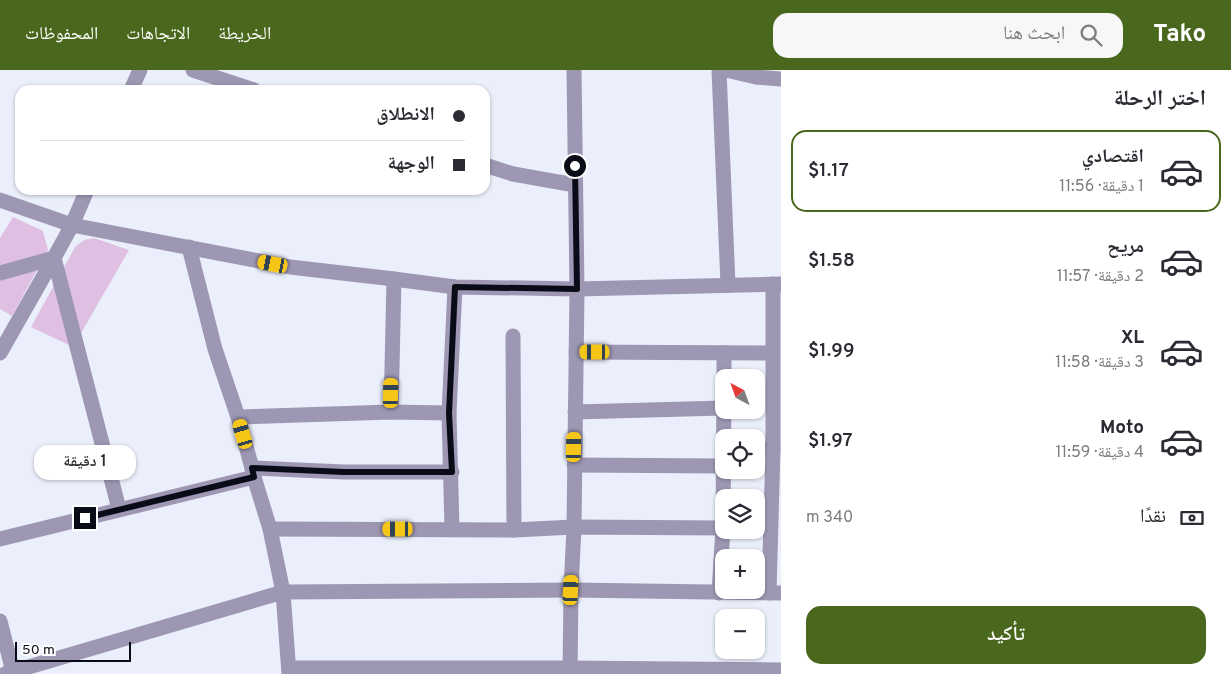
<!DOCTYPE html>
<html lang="ar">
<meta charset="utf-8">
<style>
body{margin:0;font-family:Overpass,"Noto Naskh Arabic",sans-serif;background:#f7f7f7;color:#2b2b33;direction:rtl;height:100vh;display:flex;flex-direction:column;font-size:19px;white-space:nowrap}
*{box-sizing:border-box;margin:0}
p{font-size:16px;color:#7c7c81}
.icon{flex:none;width:28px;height:28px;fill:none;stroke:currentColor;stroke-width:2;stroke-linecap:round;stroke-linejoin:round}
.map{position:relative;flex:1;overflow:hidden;direction:ltr}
.sheet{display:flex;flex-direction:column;background:#fff;width:450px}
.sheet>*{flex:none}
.top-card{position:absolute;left:15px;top:15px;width:475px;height:110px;border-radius:15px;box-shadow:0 1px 4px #0004;direction:rtl;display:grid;align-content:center;height:110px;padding:0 25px;background:#fff}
.needle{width:32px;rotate:319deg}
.controls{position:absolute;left:715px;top:299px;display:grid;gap:10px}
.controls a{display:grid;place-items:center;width:50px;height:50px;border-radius:10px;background:#fff;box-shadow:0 1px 4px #0004;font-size:25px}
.scale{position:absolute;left:15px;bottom:12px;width:116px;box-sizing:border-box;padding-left:5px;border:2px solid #090c16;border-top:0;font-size:14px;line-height:18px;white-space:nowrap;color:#090c16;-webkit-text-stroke:4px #fff;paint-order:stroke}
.end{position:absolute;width:22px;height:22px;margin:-11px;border:6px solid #090c16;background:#fff;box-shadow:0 0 0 2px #fff}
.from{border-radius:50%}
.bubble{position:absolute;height:35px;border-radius:15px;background:#fff;box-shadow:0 1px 4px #0004;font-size:16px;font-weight:600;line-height:35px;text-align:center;direction:rtl}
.car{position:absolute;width:15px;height:30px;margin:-15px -8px;border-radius:6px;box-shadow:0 0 4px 1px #0007;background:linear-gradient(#f5c518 24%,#345 0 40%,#f5c518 0 76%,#345 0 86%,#f5c518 0)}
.top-card b{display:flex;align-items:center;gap:18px;height:48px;font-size:19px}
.top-card b+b{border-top:1px solid #e1e1e2}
.top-card i{width:12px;height:12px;background:#2b2b33}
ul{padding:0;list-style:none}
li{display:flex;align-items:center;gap:15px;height:82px;margin:0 10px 8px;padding:0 15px;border:2px solid transparent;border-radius:15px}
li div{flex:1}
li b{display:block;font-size:19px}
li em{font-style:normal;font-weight:600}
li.current{border-color:#4a681d}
li>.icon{width:45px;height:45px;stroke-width:1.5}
h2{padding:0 25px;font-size:22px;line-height:60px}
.pay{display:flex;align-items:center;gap:12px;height:55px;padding:0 25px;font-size:19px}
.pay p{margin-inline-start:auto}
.cta{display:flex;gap:10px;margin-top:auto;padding:10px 25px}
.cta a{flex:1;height:58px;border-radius:15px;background:#4a681d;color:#fff;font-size:20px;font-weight:600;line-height:58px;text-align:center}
header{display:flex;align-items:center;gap:30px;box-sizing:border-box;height:70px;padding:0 25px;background:#4a681d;color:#fff}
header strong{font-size:24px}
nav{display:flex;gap:28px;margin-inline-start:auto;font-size:18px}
.search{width:350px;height:45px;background:#f7f7f7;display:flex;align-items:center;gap:12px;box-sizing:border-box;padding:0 18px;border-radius:15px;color:#7c7c81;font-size:19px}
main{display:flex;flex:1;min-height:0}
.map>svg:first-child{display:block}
.green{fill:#dfc0e2}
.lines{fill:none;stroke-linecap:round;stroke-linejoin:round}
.minor{stroke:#9d97b3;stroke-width:15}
.route{stroke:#090c16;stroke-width:6}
</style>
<header>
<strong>Tako</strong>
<div class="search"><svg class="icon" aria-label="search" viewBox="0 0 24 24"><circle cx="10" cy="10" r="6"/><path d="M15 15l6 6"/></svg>ابحث هنا</div>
<nav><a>الخريطة</a><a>الاتجاهات</a><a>المحفوظات</a></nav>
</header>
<main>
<section class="sheet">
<h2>اختر الرحلة</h2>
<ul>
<li class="current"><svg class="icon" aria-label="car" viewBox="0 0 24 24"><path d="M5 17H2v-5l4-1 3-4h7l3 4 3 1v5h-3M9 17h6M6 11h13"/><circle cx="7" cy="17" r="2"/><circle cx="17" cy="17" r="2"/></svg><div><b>اقتصادي</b><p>1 دقيقة · 11:56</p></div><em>$1.17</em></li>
<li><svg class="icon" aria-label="car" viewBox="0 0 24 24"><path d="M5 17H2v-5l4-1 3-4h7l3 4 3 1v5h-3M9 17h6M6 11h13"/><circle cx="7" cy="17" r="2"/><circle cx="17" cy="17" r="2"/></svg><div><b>مريح</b><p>2 دقيقة · 11:57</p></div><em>$1.58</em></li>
<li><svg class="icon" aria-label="car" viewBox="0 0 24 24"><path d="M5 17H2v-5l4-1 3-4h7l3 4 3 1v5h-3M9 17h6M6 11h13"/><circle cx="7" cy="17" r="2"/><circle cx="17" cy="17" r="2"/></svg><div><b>XL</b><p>3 دقيقة · 11:58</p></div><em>$1.99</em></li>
<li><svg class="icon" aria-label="car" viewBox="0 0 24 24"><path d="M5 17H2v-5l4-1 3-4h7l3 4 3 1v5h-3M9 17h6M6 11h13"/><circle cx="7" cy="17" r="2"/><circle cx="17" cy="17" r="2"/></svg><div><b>Moto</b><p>4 دقيقة · 11:59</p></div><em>$1.97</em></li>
</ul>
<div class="pay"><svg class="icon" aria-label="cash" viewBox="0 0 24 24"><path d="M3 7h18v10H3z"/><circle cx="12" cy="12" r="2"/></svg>نقدًا<p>340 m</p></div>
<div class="cta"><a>تأكيد</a></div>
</section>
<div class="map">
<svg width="781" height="604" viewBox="0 0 781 604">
<rect width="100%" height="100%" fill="#eaeffb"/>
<g class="green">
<path d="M13,147L43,161L48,180L12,246L0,239V168Z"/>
<path d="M94,168L129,180L73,277L31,257L75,177L84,170Z"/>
</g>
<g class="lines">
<g class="minor">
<path d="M193,0L254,20"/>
<path d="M719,0L728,215"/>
<path d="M726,0L756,7L781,9"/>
<path d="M131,20L140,0"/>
<path d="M485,95L513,104L575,115"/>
<path d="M0,130L72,155L290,197L394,209L455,217L577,219L781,214"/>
<path d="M189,177L215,279L238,347L252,398L254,407L270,459L283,522L289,604"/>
<path d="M0,203L54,188L119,439"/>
<path d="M513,266L514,460"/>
<path d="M576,282L772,283"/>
<path d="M0,283L54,188L72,155L87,120"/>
<path d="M724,308V283"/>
<path d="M391,342L394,209"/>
<path d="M575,342L723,338"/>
<path d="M238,347L391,342L449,343"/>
<path d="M756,379H773V214"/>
<path d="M574,395L723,396"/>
<path d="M252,398L344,402H452"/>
<path d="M270,459L514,460L574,457L723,458"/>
<path d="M452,459L449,343L455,217"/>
<path d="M0,469L254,407"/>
<path d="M719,523L723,458L724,314"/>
<path d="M769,523L773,379"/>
<path d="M0,551L13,602"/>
<path d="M289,598H570L781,600"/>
<path d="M5,604L283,522L571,520L781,523"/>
<path d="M570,604L571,520L574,457L577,219L574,0"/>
</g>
</g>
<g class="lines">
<path class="route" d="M85,448L254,407L252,398L344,402H452L449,343L455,217L577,219L575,96"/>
</g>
</svg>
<div class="controls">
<a><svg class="needle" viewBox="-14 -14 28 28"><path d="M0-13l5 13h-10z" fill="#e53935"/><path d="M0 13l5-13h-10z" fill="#7c7c81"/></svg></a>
<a><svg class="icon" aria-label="locate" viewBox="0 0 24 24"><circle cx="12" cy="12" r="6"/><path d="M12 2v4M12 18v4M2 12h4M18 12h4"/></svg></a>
<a><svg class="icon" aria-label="layers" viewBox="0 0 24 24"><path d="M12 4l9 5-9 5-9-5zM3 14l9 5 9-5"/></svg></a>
<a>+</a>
<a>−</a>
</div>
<div class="scale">50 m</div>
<i class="end from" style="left:575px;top:96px"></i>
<i class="end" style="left:85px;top:448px"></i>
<div class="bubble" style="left:34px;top:375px;width:102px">1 دقيقة</div>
<i class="car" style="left:273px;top:194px;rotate:281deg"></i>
<i class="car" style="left:595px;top:282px;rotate:270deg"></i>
<i class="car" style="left:391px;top:323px;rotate:1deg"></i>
<i class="car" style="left:243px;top:364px;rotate:344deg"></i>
<i class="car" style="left:574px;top:377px;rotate:1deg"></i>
<i class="car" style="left:398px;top:459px;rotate:270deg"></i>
<i class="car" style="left:571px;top:520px;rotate:3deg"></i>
<div class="top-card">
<b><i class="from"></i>الانطلاق</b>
<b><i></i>الوجهة</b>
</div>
</div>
</main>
